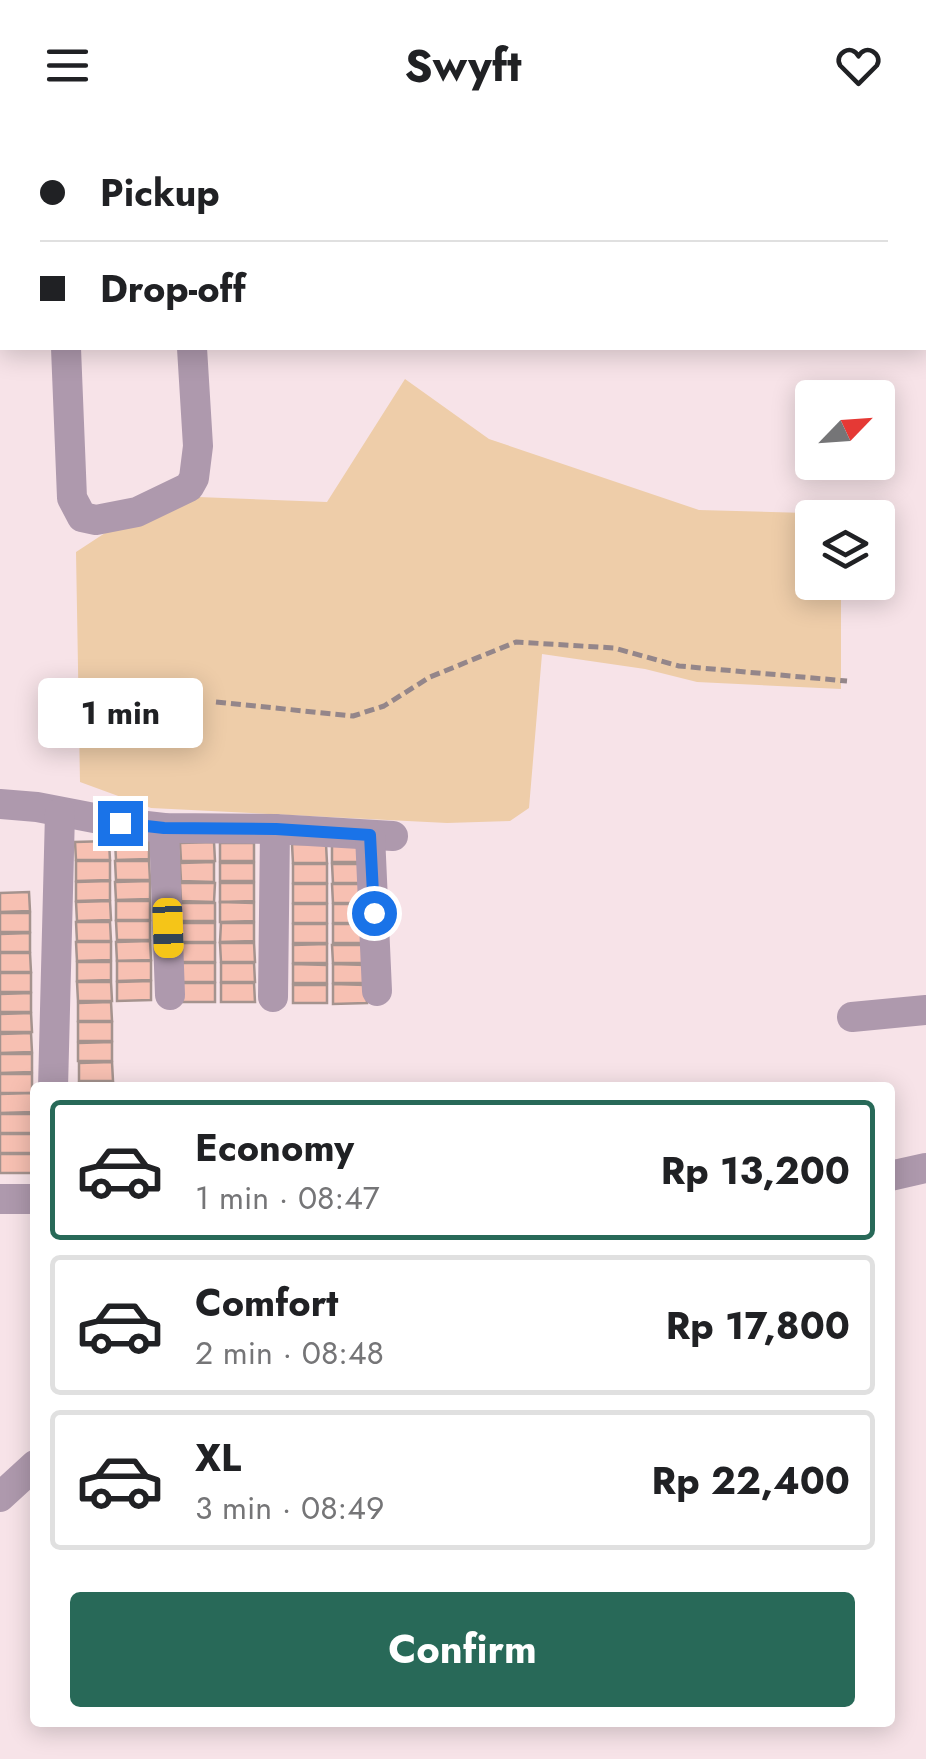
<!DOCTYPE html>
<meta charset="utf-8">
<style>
body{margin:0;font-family:Jost,sans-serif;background:#f6f6f6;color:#202124;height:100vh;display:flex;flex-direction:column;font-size:38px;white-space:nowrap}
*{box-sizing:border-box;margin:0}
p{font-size:32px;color:#757577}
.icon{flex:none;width:55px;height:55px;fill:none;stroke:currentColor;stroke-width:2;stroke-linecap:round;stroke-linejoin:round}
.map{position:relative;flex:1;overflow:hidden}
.details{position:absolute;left:30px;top:952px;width:865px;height:645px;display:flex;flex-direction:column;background:#fff;border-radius:10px;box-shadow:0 5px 25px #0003}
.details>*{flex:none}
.hud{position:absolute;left:0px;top:0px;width:928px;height:220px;box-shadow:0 5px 25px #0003;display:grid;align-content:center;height:220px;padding:0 40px;background:#fff}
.needle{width:65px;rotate:65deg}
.tools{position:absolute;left:795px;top:250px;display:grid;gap:20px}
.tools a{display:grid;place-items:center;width:100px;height:100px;border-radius:10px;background:#fff;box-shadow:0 5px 25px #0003;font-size:50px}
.end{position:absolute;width:45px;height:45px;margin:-22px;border:12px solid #1a73e8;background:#fff;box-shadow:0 0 0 5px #fff}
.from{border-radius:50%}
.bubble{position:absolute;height:70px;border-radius:10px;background:#fff;box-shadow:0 5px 25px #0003;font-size:32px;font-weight:700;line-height:70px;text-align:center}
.car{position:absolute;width:30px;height:60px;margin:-30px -15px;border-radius:12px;box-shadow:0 0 8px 2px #0007;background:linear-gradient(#f5c518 24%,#345 0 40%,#f5c518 0 76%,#345 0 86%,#f5c518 0)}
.hud b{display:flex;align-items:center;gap:35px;height:95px;font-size:38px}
.hud b+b{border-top:2px solid #e0e0e0}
.hud i{width:25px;height:25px;background:#202124}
ul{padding:18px 0 0;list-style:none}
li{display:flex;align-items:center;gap:30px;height:140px;margin:0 20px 15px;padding:0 20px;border:5px solid #e0e0e0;border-radius:10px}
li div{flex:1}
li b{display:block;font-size:38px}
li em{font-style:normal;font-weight:700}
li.active{border-color:#286958}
li>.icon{width:90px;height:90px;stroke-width:1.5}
.button{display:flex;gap:20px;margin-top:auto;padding:20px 40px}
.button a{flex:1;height:115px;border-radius:10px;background:#286958;color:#fff;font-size:40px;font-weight:700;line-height:115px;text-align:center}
header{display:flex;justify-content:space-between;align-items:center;height:130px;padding:0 40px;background:#fff;font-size:45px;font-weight:700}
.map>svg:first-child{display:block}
.green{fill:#eecda9}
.building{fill:#f7c0b2;stroke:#a5938e;stroke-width:2.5}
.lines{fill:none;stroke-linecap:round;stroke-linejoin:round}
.path{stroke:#94868a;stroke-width:5;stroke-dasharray:10 5;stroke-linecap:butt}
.minor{stroke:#ae99ad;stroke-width:30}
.route{stroke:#1a73e8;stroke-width:12}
</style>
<header><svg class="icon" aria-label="menu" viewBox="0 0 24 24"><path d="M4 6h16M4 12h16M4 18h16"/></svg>Swyft<svg class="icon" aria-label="heart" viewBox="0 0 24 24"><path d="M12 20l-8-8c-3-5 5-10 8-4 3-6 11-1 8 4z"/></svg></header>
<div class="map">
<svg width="926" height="1629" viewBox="0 0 926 1629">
<rect width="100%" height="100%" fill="#f7e3e8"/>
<path class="green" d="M405,249L489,309L699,380L842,384V387L812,388V452L841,453V559L697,552L645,539L542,524L529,678L510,691L447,693L151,678L80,652L76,422L131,386L198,367L327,372Z"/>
<g class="building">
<path d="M402,0H535L534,2H401Z"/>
<path d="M109,711L110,730H76L75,712Z"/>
<path d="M115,711H149V729L116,730Z"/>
<path d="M214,712L215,731H181L180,713Z"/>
<rect x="220" y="713" width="34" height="18"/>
<path d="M292,714H326L327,733H293Z"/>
<rect x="332" y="714" width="34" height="18"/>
<path d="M76,731H110V750L76,751Z"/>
<path d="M115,731H149L150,750H116Z"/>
<path d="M214,732V752L181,751L180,733Z"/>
<rect x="220" y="733" width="34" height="18"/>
<rect x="293" y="734" width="34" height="19"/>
<path d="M332,734H366L367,753H333Z"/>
<path d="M110,751V770L76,771V752Z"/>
<path d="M150,751V769L116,770L115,752Z"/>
<path d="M180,753H215L214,772L181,771Z"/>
<path d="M220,753H254V771L220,772Z"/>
<rect x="293" y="754" width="34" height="19"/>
<path d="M332,754H366L367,773H333Z"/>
<path d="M29,762L30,781L0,782V763Z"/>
<path d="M110,771L111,790L77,791L76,772Z"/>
<rect x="116" y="771" width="34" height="19"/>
<path d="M220,772L254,773V791L220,792Z"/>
<path d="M180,773H215V791H181Z"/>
<rect x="293" y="774" width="34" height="19"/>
<path d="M333,774H366L367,793H333Z"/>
<rect x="0" y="783" width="30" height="19"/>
<path d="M116,791H150V810H117Z"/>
<path d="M76,792H110L111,811H77Z"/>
<path d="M180,793H215V812H181Z"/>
<path d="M221,793H254V811L220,812Z"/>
<rect x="293" y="794" width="34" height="19"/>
<path d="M333,794H366L367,813H333Z"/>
<path d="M30,803V822H0V804Z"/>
<path d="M150,811L151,830L117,831L116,812Z"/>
<path d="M76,812H111V830L77,831Z"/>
<rect x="181" y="813" width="34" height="19"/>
<path d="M220,813H254L255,832H221Z"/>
<path d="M327,814V833H293V815Z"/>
<path d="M332,815H366L367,833H333Z"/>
<path d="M0,823H30L31,842H0Z"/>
<path d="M117,831H151V850L117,851Z"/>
<path d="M77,832H111V850L77,851Z"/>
<rect x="181" y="833" width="34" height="19"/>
<path d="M221,833H254L255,852H221Z"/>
<path d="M293,834L327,835V853H293Z"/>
<path d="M333,834L366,835L367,853H333Z"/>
<rect x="0" y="843" width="31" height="19"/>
<path d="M151,851V870L117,871V852Z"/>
<path d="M77,852H111L112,871H78Z"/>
<rect x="181" y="853" width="34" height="19"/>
<path d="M221,853H254L255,872H221Z"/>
<path d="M333,854L366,855L367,873L333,874Z"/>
<rect x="293" y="855" width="34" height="18"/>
<path d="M31,863V882H0V864Z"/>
<path d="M111,872L112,891H78V873Z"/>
<path d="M31,883L32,902H0V884Z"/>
<rect x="78" y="892" width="34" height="19"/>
<path d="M31,903L32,922L0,923V904Z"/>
<path d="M112,912V931H78V913Z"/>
<path d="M0,924H32V942L0,943Z"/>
<path d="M112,932L113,951H79V933Z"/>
<rect x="0" y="944" width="32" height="19"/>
<rect x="79" y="953" width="34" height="5"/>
<path d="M32,963L33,982L0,983V964Z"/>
<path d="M0,984H32L33,1003H0Z"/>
<rect x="0" y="1004" width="33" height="19"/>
<rect x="0" y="1024" width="33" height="19"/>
</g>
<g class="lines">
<path class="path" d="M216,572L353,586L384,576L430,547L516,512L614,518L679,536L847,551"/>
<g class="minor">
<path d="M184,2L185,0"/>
<path d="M391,2V0"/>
<path d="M541,2L542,0"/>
<path d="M0,163L2,162"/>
<path d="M66,218L72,368L82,387L96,390L137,382L189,357L194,348L198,316L192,218"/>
<path d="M0,674L37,677L120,693L164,698L275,699L393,706"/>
<path d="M164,698L170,865"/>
<path d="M370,705L377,861"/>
<path d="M273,867L275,699"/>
<path d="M852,887L926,880"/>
<path d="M53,958L60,683"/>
<path d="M890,1046L926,1038"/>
<path d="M0,1069H35"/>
<path d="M0,1367L35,1335"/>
</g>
</g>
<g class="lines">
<path class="route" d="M120,693L164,698L276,699L370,705L374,783"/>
</g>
</svg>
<div class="tools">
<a><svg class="needle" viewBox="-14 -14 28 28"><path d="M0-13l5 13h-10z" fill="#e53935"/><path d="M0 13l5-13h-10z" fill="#757577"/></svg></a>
<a><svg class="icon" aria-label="layers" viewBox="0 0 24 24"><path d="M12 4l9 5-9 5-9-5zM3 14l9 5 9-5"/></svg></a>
</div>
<i class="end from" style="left:374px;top:783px"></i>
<i class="end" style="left:120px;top:693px"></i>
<div class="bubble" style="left:38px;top:548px;width:165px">1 min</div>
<i class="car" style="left:168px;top:798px;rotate:178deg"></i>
<div class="hud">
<b><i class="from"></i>Pickup</b>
<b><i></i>Drop-off</b>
</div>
<section class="details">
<ul>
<li class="active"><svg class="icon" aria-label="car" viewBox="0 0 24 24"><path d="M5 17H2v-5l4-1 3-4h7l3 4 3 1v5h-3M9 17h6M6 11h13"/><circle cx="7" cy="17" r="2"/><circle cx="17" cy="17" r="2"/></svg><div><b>Economy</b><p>1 min · 08:47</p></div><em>Rp 13,200</em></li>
<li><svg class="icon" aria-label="car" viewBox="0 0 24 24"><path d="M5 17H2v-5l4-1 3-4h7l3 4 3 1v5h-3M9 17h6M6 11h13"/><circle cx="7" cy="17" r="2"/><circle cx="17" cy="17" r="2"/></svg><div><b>Comfort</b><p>2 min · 08:48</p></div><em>Rp 17,800</em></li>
<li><svg class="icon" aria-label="car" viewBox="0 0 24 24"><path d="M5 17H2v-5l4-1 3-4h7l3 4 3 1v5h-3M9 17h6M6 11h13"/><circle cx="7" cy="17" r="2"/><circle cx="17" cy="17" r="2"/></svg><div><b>XL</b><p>3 min · 08:49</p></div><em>Rp 22,400</em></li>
</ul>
<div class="button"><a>Confirm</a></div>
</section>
</div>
